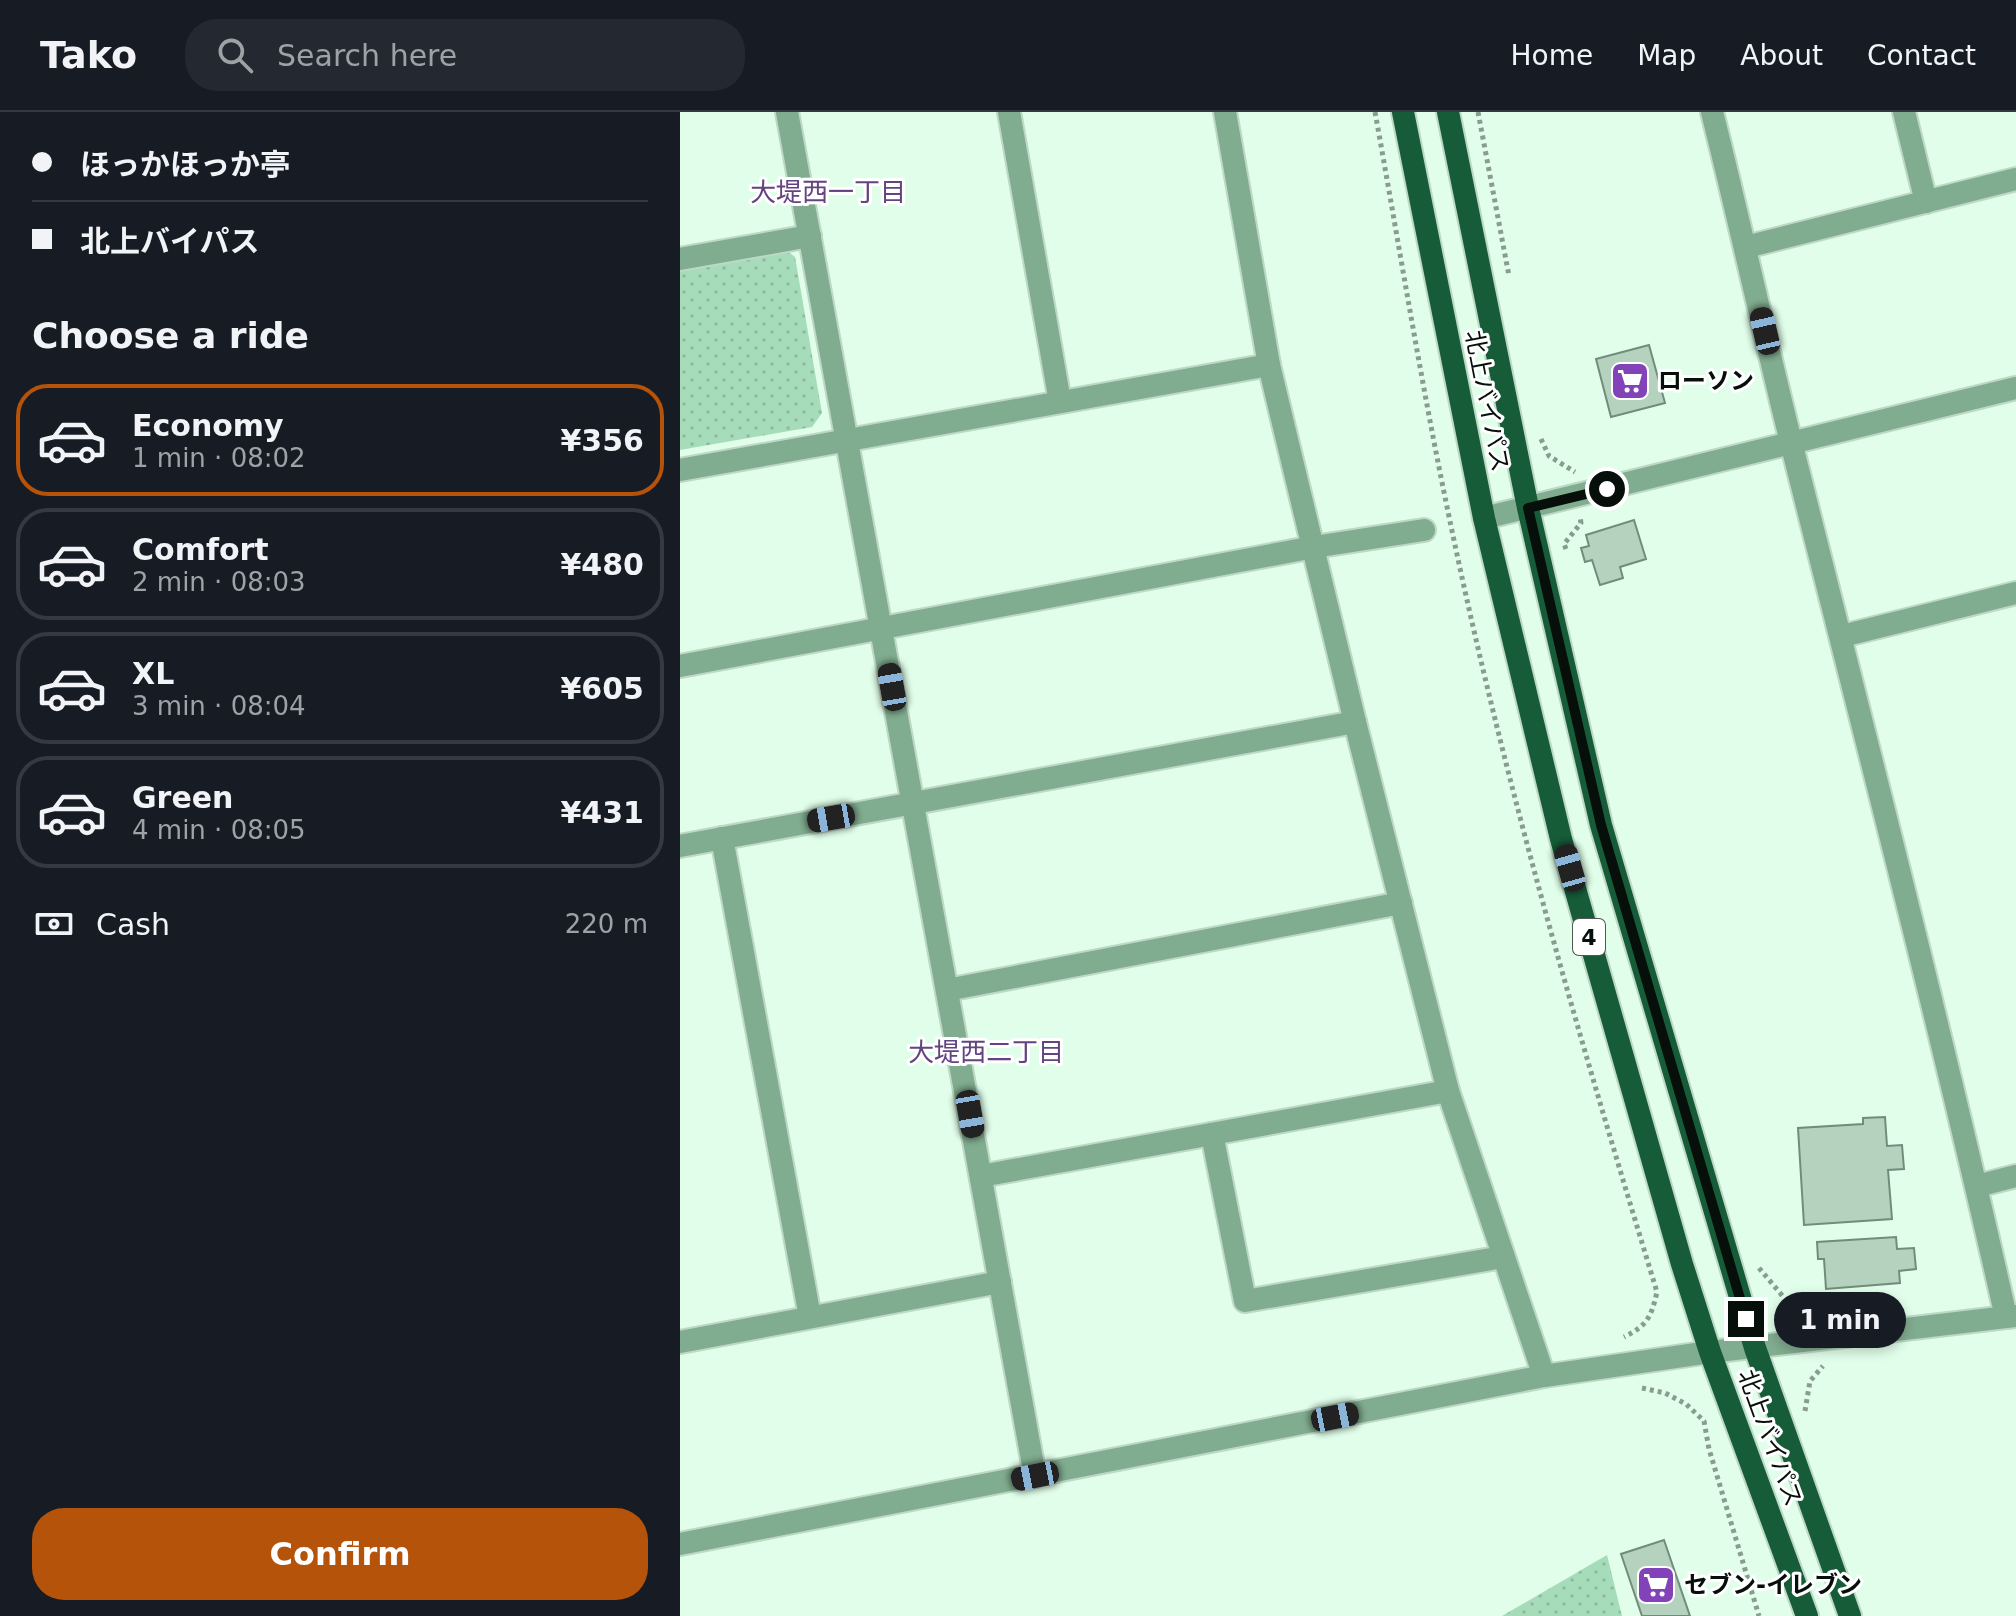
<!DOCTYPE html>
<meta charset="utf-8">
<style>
body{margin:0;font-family:"DejaVu Sans","Noto Sans JP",sans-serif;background:#242831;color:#f1f3f6;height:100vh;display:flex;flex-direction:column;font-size:30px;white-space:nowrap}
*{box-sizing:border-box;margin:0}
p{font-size:26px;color:#9ea1a6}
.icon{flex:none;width:44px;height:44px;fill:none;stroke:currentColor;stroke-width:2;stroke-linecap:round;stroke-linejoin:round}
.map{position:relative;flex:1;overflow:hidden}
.panel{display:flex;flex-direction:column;background:#171b24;width:680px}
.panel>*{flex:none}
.hud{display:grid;align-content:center;height:176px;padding:0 32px;background:#171b24}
.end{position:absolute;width:36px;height:36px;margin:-18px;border:10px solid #060f09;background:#fff;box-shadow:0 0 0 4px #fff}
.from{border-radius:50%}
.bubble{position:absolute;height:56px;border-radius:28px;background:#171b24;box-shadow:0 4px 12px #0003;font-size:26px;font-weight:800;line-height:56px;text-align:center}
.car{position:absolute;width:24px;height:48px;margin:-24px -12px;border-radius:10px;box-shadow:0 0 6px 2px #0007;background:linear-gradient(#222 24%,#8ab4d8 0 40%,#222 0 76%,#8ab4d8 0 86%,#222 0)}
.hud b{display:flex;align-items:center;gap:28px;height:76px;font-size:30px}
.hud b+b{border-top:2px solid #363941}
.hud i{width:20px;height:20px;background:#f1f3f6}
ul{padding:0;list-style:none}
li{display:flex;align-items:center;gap:24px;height:112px;margin:0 16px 12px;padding:0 16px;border:4px solid #363941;border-radius:32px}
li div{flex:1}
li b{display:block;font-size:30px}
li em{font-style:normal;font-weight:800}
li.current{border-color:#b45309}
li>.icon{width:72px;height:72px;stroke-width:1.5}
h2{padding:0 32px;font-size:36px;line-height:96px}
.pay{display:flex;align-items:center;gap:20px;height:88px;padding:0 32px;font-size:30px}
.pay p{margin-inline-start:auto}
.primary-button{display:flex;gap:16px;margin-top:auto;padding:16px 32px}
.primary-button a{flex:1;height:92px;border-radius:32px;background:#b45309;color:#fff;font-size:32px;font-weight:800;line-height:92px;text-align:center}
header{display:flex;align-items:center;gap:48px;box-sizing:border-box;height:112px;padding:0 40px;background:#171b24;border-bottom:2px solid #363941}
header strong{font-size:38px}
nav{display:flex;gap:44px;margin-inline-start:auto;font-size:28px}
.search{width:560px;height:72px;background:#242831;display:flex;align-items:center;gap:20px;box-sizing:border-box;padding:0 28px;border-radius:32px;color:#9ea1a6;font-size:30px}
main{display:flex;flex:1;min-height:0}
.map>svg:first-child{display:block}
.park{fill:url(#park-dots)}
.building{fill:#b5d2bf;stroke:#728c7b;stroke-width:2}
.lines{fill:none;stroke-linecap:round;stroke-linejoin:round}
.minor-casing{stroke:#bdd8c6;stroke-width:26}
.tertiary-casing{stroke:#bdd8c6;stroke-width:26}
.trunk-casing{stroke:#bdd8c6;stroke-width:26}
.path{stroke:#889d8f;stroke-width:5;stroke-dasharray:4 4;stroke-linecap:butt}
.minor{stroke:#80ac8f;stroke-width:22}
.tertiary{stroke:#80ac8f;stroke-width:22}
.trunk{stroke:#165c38;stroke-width:22}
.route{stroke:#060f09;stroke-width:10}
.labels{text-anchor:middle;stroke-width:6;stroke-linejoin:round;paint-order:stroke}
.shield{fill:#fff;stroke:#515753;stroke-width:2}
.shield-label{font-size:22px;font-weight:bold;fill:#060f09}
.poi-label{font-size:24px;font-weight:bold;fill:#060f09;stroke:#fff;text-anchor:start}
.street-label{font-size:24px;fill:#060f09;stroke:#fff}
.neighbourhood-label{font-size:26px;fill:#634480;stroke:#fff}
</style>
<header>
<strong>Tako</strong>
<div class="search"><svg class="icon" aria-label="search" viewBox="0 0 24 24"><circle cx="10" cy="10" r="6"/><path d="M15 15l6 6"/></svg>Search here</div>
<nav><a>Home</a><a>Map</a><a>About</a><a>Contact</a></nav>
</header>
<main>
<section class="panel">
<div class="hud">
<b><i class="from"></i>ほっかほっか亭</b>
<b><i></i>北上バイパス</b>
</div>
<h2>Choose a ride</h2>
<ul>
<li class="current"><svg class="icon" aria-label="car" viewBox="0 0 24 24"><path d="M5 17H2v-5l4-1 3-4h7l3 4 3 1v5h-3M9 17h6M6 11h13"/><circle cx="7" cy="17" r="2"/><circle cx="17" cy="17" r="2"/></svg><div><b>Economy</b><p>1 min · 08:02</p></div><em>¥356</em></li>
<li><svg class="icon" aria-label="car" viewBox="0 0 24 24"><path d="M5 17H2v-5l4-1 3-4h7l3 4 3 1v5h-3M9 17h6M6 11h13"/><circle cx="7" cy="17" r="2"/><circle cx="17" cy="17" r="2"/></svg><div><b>Comfort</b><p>2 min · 08:03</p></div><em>¥480</em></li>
<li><svg class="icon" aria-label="car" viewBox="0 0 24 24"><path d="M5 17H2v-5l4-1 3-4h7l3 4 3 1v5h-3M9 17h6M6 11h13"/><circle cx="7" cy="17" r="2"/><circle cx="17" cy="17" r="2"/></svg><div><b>XL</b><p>3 min · 08:04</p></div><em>¥605</em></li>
<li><svg class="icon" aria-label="car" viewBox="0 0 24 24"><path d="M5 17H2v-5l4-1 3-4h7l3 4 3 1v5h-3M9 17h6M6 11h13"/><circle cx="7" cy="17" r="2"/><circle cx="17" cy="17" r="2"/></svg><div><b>Green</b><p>4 min · 08:05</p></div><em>¥431</em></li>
</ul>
<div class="pay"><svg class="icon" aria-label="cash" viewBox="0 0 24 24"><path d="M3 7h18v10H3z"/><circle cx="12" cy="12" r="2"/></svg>Cash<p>220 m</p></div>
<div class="primary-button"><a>Confirm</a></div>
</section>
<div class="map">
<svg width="1336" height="1504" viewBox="0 0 1336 1504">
<defs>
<pattern id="park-dots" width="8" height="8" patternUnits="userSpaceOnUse" patternTransform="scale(2)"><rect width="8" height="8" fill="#a7dcba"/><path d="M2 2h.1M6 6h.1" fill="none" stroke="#8ebc9f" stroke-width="1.8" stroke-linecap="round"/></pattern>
</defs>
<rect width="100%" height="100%" fill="#e0feea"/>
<g class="park">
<path d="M105,137L115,145L142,301L132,315L0,338V156Z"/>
<path d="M927,1443L942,1504H822Z"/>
</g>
<g class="building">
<path d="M969,233L985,291L931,305L916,247Z"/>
<path d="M954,408L966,447L940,455L943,466L920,473L912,448L905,450L901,436L909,434L906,423Z"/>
<path d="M1205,1005L1207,1034L1222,1033L1224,1057L1208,1058L1212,1107L1124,1113L1118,1016L1183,1012V1006Z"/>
<path d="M1216,1125L1217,1137L1234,1136L1236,1157L1219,1159L1220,1171L1146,1177L1144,1147H1138L1137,1130Z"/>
<path d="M984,1428L1010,1504H962L941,1442Z"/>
</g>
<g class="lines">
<g class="minor-casing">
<g id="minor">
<path d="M107,0L355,1364"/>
<path d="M329,0L380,290"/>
<path d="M545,0L589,253L675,610L768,979L864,1264"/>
<path d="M1032,0C1060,111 1084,223 1112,334C1185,624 1260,913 1326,1205"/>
<path d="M1224,0L1246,90"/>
<path d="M1066,135L1336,67"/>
<path d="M0,147L130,124"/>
<path d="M0,358L589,253"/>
<path d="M1162,524L1336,481"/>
<path d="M0,554L634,435L744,418"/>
<path d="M42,726L130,1205"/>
<path d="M0,734L675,610"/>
<path d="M267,878L721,791"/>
<path d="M532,1022L565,1189L823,1145"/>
<path d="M301,1064L768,979"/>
<path d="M1297,1074L1336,1064"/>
<path d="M0,1230L320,1170"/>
</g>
</g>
<g class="tertiary-casing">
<g id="tertiary">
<path d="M804,406L1336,276"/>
<path d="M0,1432L864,1264L1030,1240L1336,1204"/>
</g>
</g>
<g class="trunk-casing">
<g id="trunk">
<path d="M723,0L804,406L881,727L1002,1152L1030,1240L1127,1504"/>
<path d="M768,0L848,396L921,713L1075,1236L1170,1504"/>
</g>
</g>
<g class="path">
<path d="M695,0C720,138 742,277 771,414C825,673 900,928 977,1180C971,1205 968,1213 944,1225"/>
<path d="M798,0L829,164"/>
<path d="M861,327L869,344L895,360"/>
<path d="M886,437L884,432L901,411L900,405"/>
<path d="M1079,1156L1106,1188L1138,1193"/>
<path d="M962,1276L985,1281L1006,1292L1024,1309L1029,1337L1079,1504"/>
<path d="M1125,1299L1130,1269L1143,1254"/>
</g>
<use href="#minor" class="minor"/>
<use href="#tertiary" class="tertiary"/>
<use href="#trunk" class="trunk"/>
</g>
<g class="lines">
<path class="route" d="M927,377L848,396L921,713L1066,1207"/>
</g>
<defs>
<g id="supermarket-square" transform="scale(2)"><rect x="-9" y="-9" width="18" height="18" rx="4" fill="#8343b8" stroke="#fff"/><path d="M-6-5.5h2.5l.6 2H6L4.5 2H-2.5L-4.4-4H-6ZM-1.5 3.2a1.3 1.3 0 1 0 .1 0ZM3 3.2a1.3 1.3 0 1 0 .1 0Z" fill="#fff"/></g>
</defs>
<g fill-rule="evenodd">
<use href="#supermarket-square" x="950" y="269"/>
<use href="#supermarket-square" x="976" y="1473"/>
</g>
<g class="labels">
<rect class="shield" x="893" y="807" width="32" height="36" rx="6"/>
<g class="shield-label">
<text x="909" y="833">4</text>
</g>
<g class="poi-label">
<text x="978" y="277">ローソン</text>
<text x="1004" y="1481">セブン-イレブン</text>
</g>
<g class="street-label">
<text transform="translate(807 289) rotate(79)" y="8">北上バイパス</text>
<text transform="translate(1090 1326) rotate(70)" y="8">北上バイパス</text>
</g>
<g class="neighbourhood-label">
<text x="148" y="89">大堤西一丁目</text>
<text x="306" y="949">大堤西二丁目</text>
</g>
</g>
</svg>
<i class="end from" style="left:927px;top:377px"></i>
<i class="end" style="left:1066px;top:1207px"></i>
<div class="bubble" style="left:1094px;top:1180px;width:132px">1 min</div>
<i class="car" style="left:1085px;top:219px;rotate:347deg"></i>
<i class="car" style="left:212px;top:575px;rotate:350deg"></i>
<i class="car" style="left:151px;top:706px;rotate:260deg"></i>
<i class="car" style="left:890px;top:756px;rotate:344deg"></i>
<i class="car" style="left:290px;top:1002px;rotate:170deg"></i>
<i class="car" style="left:655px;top:1305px;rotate:79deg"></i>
<i class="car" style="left:355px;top:1364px;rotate:259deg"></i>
</div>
</main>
